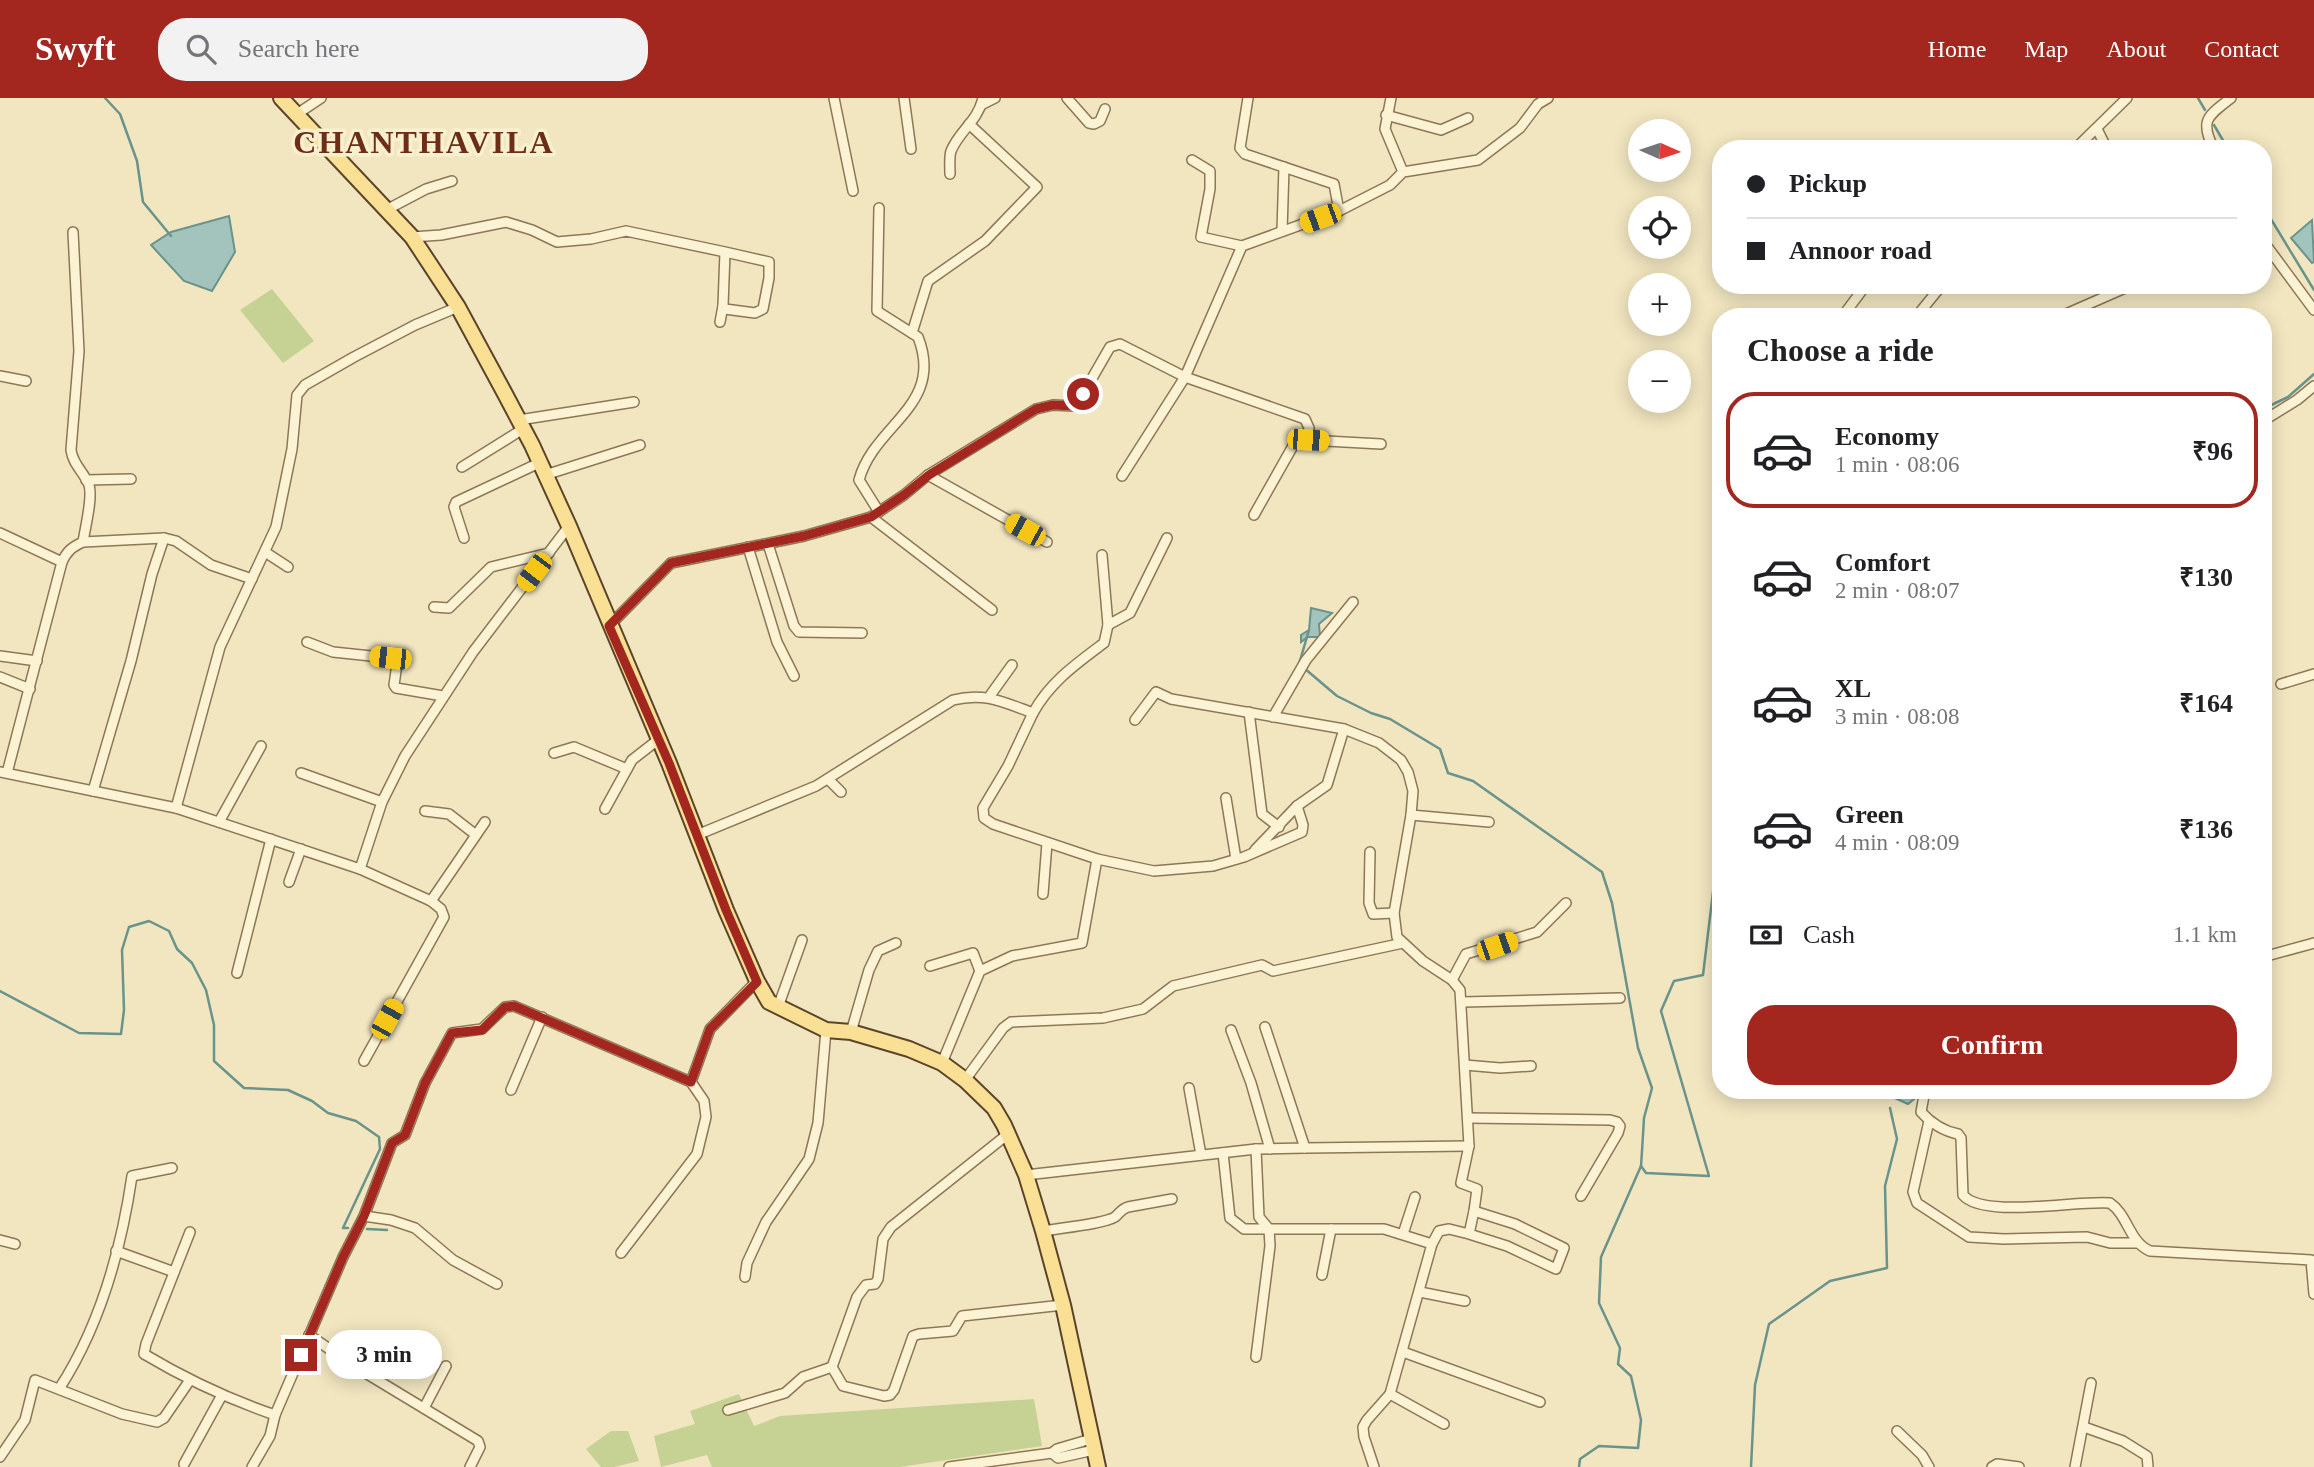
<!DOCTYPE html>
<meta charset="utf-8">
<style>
body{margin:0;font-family:Georgia,serif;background:#f2f2f2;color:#202124;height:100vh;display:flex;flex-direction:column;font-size:26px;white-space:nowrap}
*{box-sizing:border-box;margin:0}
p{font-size:23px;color:#757577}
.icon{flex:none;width:38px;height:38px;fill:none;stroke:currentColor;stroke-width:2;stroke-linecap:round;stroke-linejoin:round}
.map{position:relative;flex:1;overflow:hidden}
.sheet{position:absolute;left:1712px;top:210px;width:560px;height:791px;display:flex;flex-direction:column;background:#fff;border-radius:28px;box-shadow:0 4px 18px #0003}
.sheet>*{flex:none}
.top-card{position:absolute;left:1712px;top:42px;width:560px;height:154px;border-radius:28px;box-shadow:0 4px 18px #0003;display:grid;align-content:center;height:154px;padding:0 35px;background:#fff}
.needle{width:46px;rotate:93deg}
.controls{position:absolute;left:1628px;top:21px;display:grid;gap:14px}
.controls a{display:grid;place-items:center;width:63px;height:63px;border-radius:50%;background:#fff;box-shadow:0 4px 18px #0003;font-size:35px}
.end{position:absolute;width:32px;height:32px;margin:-16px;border:9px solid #a3271f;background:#fff;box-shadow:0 0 0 4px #fff}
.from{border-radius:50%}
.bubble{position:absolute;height:49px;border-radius:24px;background:#fff;box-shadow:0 4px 18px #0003;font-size:23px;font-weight:600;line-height:49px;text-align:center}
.car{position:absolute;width:21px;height:42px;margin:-21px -10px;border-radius:9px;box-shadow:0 0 5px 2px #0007;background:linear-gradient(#f5c518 24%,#345 0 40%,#f5c518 0 76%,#345 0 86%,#f5c518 0)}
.top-card b{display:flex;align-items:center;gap:24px;height:66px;font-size:26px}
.top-card b+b{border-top:2px solid #e0e0e0}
.top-card i{width:18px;height:18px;background:#202124}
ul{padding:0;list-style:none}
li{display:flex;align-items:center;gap:21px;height:116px;margin:0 14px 10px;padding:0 21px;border:4px solid transparent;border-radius:28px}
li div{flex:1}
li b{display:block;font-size:26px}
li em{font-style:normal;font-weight:600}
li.active{border-color:#a3271f}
li>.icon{width:63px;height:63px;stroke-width:1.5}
h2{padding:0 35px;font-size:32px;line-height:84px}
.pay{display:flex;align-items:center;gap:18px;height:77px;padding:0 35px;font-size:26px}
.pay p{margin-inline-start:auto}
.cta{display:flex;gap:14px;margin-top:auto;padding:14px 35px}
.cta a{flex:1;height:80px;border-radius:28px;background:#a3271f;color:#fff;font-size:28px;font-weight:600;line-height:80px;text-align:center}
header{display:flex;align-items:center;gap:42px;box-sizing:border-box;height:98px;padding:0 35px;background:#a3271f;color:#fff}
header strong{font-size:33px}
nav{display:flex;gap:38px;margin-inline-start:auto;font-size:24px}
.search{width:490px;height:63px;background:#f2f2f2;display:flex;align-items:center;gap:18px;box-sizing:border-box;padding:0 24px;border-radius:28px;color:#757577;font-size:26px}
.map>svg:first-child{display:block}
.green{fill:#c6d293}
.water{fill:#a3c4bc;stroke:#69938b;stroke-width:2}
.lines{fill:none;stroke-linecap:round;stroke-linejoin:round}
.stream{stroke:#69938b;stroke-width:2.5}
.minor-casing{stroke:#8d7756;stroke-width:12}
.primary-casing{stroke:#5b442b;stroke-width:18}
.minor{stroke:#fcf3d4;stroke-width:9}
.primary{stroke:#fae094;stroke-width:14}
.route{stroke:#a3271f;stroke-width:9}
.labels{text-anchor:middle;stroke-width:7;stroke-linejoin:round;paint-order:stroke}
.district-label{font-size:32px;font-weight:bold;letter-spacing:2px;fill:#6c2e17;stroke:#f9f0d0}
</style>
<header>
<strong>Swyft</strong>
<div class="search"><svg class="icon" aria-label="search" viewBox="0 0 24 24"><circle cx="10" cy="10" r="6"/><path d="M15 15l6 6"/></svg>Search here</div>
<nav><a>Home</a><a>Map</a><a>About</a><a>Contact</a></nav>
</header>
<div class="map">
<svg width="2314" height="1369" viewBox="0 0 2314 1369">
<rect width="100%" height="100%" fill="#f2e6c0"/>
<g class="green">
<path d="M272,191L314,243L283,265L240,212Z"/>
<path d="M739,1296L754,1328L780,1318L1034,1301L1042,1348L900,1369H712L707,1357L661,1369L654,1338L695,1326L690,1313Z"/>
<path d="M611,1333H628L639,1363L614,1369H601L586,1351Z"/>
</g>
<g class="water">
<path d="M229,118L235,154L212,193L184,183L151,147L171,134Z"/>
<path d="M2312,122L2314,164L2312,165L2291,140Z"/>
<path d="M1311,510L1332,515L1319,526L1320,539H1308L1301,544V537L1309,532Z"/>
<path d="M1886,992H1925L1908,1006L1890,998Z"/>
</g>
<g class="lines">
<g class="stream">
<path d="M105,0L120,16L137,63L143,104L171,138"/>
<path d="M2198,0L2205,12"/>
<path d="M2214,27L2228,51"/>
<path d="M2263,108L2314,192"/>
<path d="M2263,311L2288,299L2314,276"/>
<path d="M1299,566L1309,532"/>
<path d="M1304,570L1337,598L1371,615L1390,621L1440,651L1448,675L1473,683L1602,774L1612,805L1638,950L1652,990L1644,1020L1642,1053L1641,1068L1646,1075L1709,1078L1661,913L1674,883L1703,877L1720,736"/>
<path d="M0,893L79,935L121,936L124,912L122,852L129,829L149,823L169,833L177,851L192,865L206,892L214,927V963L244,990L288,992L312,1003L328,1015L356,1023L379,1039L380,1051L343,1130H348"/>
<path d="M367,1131L387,1132"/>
<path d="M1579,1369L1580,1361L1599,1348L1638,1350L1641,1322L1631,1278L1618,1266L1620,1250L1599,1205L1601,1159L1641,1068"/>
<path d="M1751,1369L1755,1287L1769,1226L1830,1183L1887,1170L1885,1088L1897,1041L1890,1010"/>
</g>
<g class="minor-casing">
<g id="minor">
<path d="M834,0L853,93"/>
<path d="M904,0L911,51"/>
<path d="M1067,0L1089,25L1094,26L1100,23L1105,11"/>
<path d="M1248,0L1240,50L1245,56L1334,86L1339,113"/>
<path d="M1391,0L1385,31L1403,74"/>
<path d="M981,7L995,0"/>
<path d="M297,16L321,0"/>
<path d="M1386,17L1441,32L1468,20"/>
<path d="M2097,31L2107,51"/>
<path d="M2075,51L2127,0"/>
<path d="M2214,51C2199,22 2208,18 2231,0"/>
<path d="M1192,62L1210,73V91L1201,139L1242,148"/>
<path d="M950,76C950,69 949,59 951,53C959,33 978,23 983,0"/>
<path d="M388,111L426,91L452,83"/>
<path d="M1282,133L1284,69"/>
<path d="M73,134L79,253L71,352C73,367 84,374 89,387C93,400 85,430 83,444"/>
<path d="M412,139L441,137L506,124L532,132L557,144L591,141L626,133L725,154L723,208L725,211L755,215L763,211L769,180V164L725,154"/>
<path d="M2263,143L2314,212"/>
<path d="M1842,219L1866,187"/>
<path d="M1916,219L1942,187"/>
<path d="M2059,219L2132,187"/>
<path d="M720,224L723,208"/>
<path d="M912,235L928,183L985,143L1037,89L969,26"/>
<path d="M0,278L26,283"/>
<path d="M519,322L634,304"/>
<path d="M2263,323L2297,302L2314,288"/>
<path d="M462,369L523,331"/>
<path d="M545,377L640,347"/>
<path d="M928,377L1047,444"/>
<path d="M1122,378L1185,279L1305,321L1309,330L1308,342L1381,346"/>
<path d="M86,382L131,381"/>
<path d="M879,414L859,382C874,326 945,308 918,239L877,213L879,110"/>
<path d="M1254,417L1298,339L1308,342"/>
<path d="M871,419L992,512"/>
<path d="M1720,419V422"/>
<path d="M0,435L62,464"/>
<path d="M464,440L454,409L456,404L539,365"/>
<path d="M768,446L794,528L799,534L862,535"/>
<path d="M748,449L777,544L794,578"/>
<path d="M265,454L288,469"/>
<path d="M1102,457L1108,527"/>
<path d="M434,509L449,510L491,469L549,455"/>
<path d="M609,528L671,465L804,438L871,419L904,397L928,377L1036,311L1053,307L1073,308L1083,296L1110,249L1120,246L1185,279L1242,148L1339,113L1390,87L1403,74L1478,62L1520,30L1538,6L1548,0"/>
<path d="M307,544L333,554L390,560L397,566L394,587L396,590L443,598"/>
<path d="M0,558L37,563"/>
<path d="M0,579L30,591"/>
<path d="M2281,586L2314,576"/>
<path d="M989,599L1012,567"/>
<path d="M1249,614L1262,716L1279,729"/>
<path d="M1033,615L1008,668L983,710L984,720L993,726L1097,761L1154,773L1213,768L1244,759L1302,734L1303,727L1297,708L1327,687L1344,631"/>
<path d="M1273,619L1306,562L1353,504"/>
<path d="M1135,622L1156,594L1171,601L1344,631L1379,645L1401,662L1408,674L1413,693L1411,717L1394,815L1397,839L1423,863L1452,882L1460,892L1469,1048L1461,1085L1477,1091L1474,1113"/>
<path d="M554,655L574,649L627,671"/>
<path d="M0,674L176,710L360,771L431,803L441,811L444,819L364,963"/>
<path d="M7,675L62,464C67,453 72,449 83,444L164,440L176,443L211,467L252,481"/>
<path d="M301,675L382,704"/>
<path d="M828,681L841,694"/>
<path d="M93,693L131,563L152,476L164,440"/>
<path d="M1226,700L1236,761"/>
<path d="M176,710L220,549L276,429L292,351L297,297L305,287L354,259L415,227L458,209"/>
<path d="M605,711L632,662L659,641"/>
<path d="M425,713L449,716L476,737"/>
<path d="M1411,717L1489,724"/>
<path d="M219,724L261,648"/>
<path d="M697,737L816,688L953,602C985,594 1003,604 1033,615C1050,584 1076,566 1104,545L1108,527L1130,515L1167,440"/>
<path d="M1255,752L1297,708"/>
<path d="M1370,754L1369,805L1373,816L1394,815"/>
<path d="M360,771L382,704L405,658L473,554L569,428"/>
<path d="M289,784L301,751"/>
<path d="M1043,796L1047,745"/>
<path d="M431,803L485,724"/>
<path d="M2263,859L2314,845"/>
<path d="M930,868L973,855L980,873"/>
<path d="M237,875L271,741"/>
<path d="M1452,882L1466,856L1537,834L1566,805"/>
<path d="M1463,904L1620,900"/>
<path d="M778,909L802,842"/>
<path d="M1231,932L1251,985L1270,1051"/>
<path d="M851,934L869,872L878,853L896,845"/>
<path d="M942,965L980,873L1012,858L1082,845L1097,761"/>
<path d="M1465,967L1500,970L1531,968"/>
<path d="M965,982L1003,930L1011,924L1103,920L1143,911L1173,888L1262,867L1273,873L1403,845"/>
<path d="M1189,990L1201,1057"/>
<path d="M511,992L542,919"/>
<path d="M1925,992L1921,1014C1932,1026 1943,1033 1958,1036L1961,1040L1963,1097C1983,1121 2077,1102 2110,1105C2128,1117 2129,1144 2150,1153L2311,1162L2314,1196"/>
<path d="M1468,1020L1610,1022L1617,1024L1620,1028L1618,1035L1581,1098"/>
<path d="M1929,1023L1913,1094L1917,1105L1969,1139L2004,1141L2087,1139L2110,1145H2137"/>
<path d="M1008,1036L891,1129L883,1141L878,1181L875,1186L866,1187L857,1199L832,1269L843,1288L884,1298L890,1297L894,1292L913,1238L919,1236L953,1233L962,1218L1063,1207"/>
<path d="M1305,1050L1469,1048"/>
<path d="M1256,1051L1259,1119L1269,1131"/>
<path d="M1223,1055L1230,1120L1244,1131H1269"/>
<path d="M1026,1077L1256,1051L1305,1050L1265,929"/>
<path d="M364,1118L391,1122L415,1130L453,1162L497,1186"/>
<path d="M1043,1133C1059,1130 1104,1126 1115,1119C1120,1115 1121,1111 1128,1109L1172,1101"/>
<path d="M190,1134L146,1246L144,1256C186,1281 228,1301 275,1317"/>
<path d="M1403,1136L1415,1099"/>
<path d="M0,1142L15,1146"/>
<path d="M1432,1146L1439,1133L1449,1131L1469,1136L1474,1113L1515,1126L1564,1150L1556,1171L1507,1148L1469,1136"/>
<path d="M116,1153L174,1174"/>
<path d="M621,1155L697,1056L706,1019L704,1003L691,984"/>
<path d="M1322,1177L1331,1131"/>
<path d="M745,1179L747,1165L766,1124L809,1061L818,1025L826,932"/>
<path d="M1420,1194L1465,1203"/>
<path d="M309,1237L354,1268L478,1343L480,1349L470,1369"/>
<path d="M1403,1254L1540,1304"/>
<path d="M1256,1259L1270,1148L1269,1131H1384L1432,1146L1390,1296L1367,1322L1363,1329L1364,1339L1374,1369"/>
<path d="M59,1291C100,1228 121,1153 132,1078L172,1070"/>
<path d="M1390,1296L1444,1326"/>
<path d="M424,1310L446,1268"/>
<path d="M728,1312L785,1295L803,1279L832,1269"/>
<path d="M2084,1329L2123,1343L2147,1358L2148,1369"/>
<path d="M1897,1333L1922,1357L1929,1369"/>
<path d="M1052,1355L1058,1360L1094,1352"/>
<path d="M0,1359L25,1322L35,1282L122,1316L157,1324L164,1320L190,1282"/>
<path d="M184,1366L222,1297"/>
<path d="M252,1369L270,1338L275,1317L343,1159L364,1118L392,1045L405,1037L425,985L452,935L482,931L505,909L514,908L691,984L710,931L757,883"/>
<path d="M949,1369L1052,1355L1057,1351L1091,1341"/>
<path d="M1992,1369L1997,1366L2019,1369"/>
<path d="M2075,1369L2091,1285"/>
</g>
</g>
<g class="primary-casing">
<path id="primary" d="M281,0L412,139L458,209L504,294L532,347L569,428L669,665L726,812L757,883L769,904L826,932L851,934L909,951L942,965L965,982L994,1010L1004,1027L1026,1077L1043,1133L1063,1207L1098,1369"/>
</g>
<use href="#minor" class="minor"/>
<use href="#primary" class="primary"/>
</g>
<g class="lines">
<path class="route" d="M301,1257L343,1159L364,1118L392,1045L405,1037L425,985L452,935L482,932L505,909L514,908L691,984L710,931L757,884L726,812L669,665L609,528L671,465L804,438L871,419L904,397L929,377L1036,311L1053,307L1073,308L1083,296"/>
</g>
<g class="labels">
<g class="district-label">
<text x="424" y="55">CHANTHAVILA</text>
</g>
</g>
</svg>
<div class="controls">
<a><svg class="needle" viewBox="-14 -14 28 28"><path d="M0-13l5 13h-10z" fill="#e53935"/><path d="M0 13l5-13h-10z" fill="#757577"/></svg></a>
<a><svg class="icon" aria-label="locate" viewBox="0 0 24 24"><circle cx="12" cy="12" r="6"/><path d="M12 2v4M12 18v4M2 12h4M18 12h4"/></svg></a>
<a>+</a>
<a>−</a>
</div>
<i class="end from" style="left:1083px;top:296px"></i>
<i class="end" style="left:301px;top:1257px"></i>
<div class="bubble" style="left:326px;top:1232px;width:116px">3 min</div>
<i class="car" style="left:1320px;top:120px;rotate:250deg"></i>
<i class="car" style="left:1308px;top:342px;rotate:93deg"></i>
<i class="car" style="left:1025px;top:432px;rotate:299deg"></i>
<i class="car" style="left:534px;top:474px;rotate:217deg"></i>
<i class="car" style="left:390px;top:560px;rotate:276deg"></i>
<i class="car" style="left:1497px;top:848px;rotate:71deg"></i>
<i class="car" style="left:387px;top:921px;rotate:29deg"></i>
<div class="top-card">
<b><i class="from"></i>Pickup</b>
<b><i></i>Annoor road</b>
</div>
<section class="sheet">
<h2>Choose a ride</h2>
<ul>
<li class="active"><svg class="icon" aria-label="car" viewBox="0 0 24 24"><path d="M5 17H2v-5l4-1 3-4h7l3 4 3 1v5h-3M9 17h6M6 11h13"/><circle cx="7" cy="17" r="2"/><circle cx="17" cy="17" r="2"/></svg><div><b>Economy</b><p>1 min · 08:06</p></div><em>₹96</em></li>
<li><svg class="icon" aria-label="car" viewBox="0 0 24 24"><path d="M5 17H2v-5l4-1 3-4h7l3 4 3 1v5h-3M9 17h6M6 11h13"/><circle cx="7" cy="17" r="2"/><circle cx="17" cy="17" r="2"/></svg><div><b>Comfort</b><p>2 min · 08:07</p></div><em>₹130</em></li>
<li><svg class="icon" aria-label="car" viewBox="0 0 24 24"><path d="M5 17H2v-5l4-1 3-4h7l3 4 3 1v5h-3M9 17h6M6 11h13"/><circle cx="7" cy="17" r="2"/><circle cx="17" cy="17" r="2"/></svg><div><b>XL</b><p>3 min · 08:08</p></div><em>₹164</em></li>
<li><svg class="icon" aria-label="car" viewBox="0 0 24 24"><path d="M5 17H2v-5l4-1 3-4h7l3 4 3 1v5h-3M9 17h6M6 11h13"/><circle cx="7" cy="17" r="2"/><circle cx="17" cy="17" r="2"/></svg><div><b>Green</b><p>4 min · 08:09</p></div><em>₹136</em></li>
</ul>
<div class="pay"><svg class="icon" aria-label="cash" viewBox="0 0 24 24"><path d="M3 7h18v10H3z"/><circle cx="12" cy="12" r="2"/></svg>Cash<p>1.1 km</p></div>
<div class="cta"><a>Confirm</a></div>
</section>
</div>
